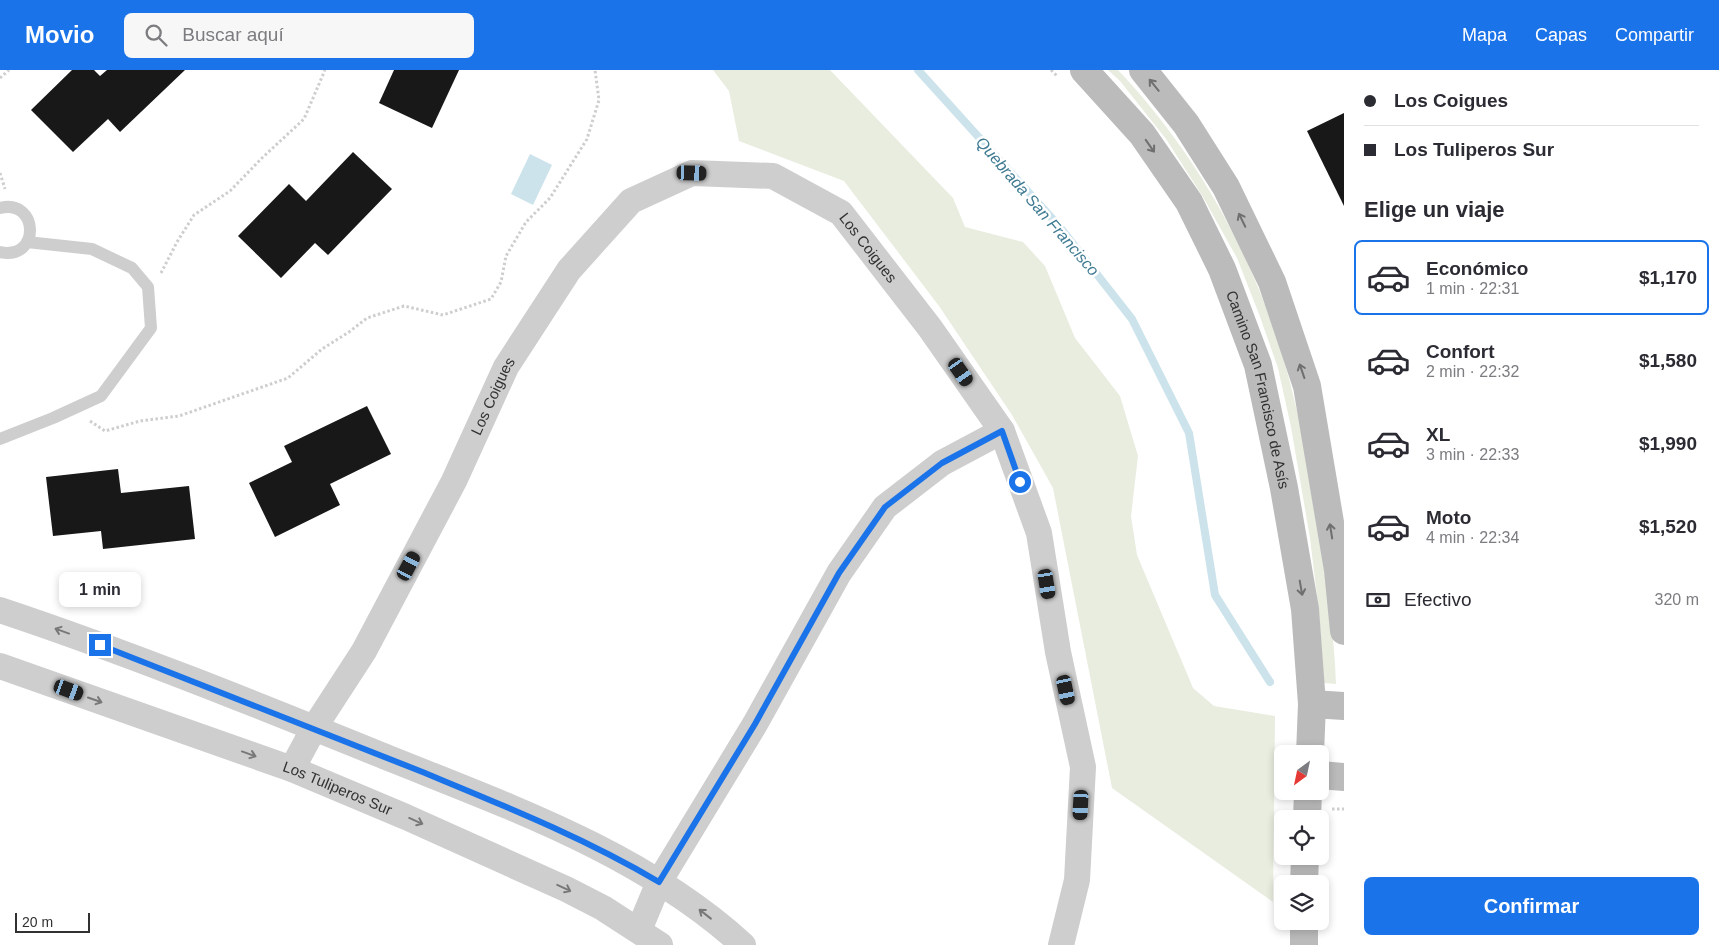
<!DOCTYPE html>
<html lang="es">
<meta charset="utf-8">
<style>
body{margin:0;font-family:Helvetica,sans-serif;background:#f7f7f7;color:#2b2b33;height:100vh;display:flex;flex-direction:column;font-size:19px;white-space:nowrap}
*{box-sizing:border-box;margin:0}
p{font-size:16px;color:#7c7c81}
.icon{flex:none;width:28px;height:28px;fill:none;stroke:currentColor;stroke-width:2;stroke-linecap:round;stroke-linejoin:round}
.map{position:relative;flex:1;overflow:hidden}
.drawer{display:flex;flex-direction:column;background:#fff;width:375px}
.drawer>*{flex:none}
.guide{display:grid;align-content:center;height:110px;padding:0 20px;background:#fff}
.needle{width:32px;rotate:213deg}
.buttons{position:absolute;left:1274px;top:675px;display:grid;gap:10px}
.buttons a{display:grid;place-items:center;width:55px;height:55px;border-radius:8px;background:#fff;box-shadow:0 2px 8px #0003;font-size:25px}
.scale{position:absolute;left:15px;bottom:12px;width:75px;box-sizing:border-box;padding-left:5px;border:2px solid #313131;border-top:0;font-size:14px;line-height:18px;white-space:nowrap;color:#313131;-webkit-text-stroke:4px #fff;paint-order:stroke}
.end{position:absolute;width:22px;height:22px;margin:-11px;border:6px solid #1a73e8;background:#fff;box-shadow:0 0 0 2px #fff}
.from{border-radius:50%}
.bubble{position:absolute;height:35px;border-radius:8px;background:#fff;box-shadow:0 2px 8px #0003;font-size:16px;font-weight:600;line-height:35px;text-align:center}
.car{position:absolute;width:15px;height:30px;margin:-15px -8px;border-radius:6px;box-shadow:0 0 4px 1px #0007;background:linear-gradient(#222 24%,#8ab4d8 0 40%,#222 0 76%,#8ab4d8 0 86%,#222 0)}
.guide b{display:flex;align-items:center;gap:18px;height:48px;font-size:19px}
.guide b+b{border-top:1px solid #e1e1e2}
.guide i{width:12px;height:12px;background:#2b2b33}
ul{padding:0;list-style:none}
li{display:flex;align-items:center;gap:15px;height:75px;margin:0 10px 8px;padding:0 10px;border:2px solid transparent;border-radius:8px}
li div{flex:1}
li b{display:block;font-size:19px}
li em{font-style:normal;font-weight:600}
li.active{border-color:#1a73e8}
li>.icon{width:45px;height:45px;stroke-width:1.5}
h2{padding:0 20px;font-size:22px;line-height:60px}
.pay{display:flex;align-items:center;gap:12px;height:55px;padding:0 20px;font-size:19px}
.pay p{margin-inline-start:auto}
.button{display:flex;gap:10px;margin-top:auto;padding:10px 20px}
.button a{flex:1;height:58px;border-radius:8px;background:#1a73e8;color:#fff;font-size:20px;font-weight:600;line-height:58px;text-align:center}
header{display:flex;align-items:center;gap:30px;box-sizing:border-box;height:70px;padding:0 25px;background:#1a73e8;color:#fff}
header strong{font-size:24px}
nav{display:flex;gap:28px;margin-inline-start:auto;font-size:18px}
.search{width:350px;height:45px;background:#f7f7f7;display:flex;align-items:center;gap:12px;box-sizing:border-box;padding:0 18px;border-radius:8px;color:#7c7c81;font-size:19px}
main{display:flex;flex:1;min-height:0}
.map>svg:first-child{display:block}
.green{fill:#e8eddf}
.water{fill:#cce3ec}
.lines{fill:none;stroke-linecap:round;stroke-linejoin:round}
.stream{stroke:#cce3ec;stroke-width:8}
.building{fill:#181818}
.path{stroke:#cecece;stroke-width:3;stroke-dasharray:2.5 2.5;stroke-linecap:butt}
.lane{stroke:#cecece;stroke-width:12}
.street{stroke:#cecece;stroke-width:26}
.secondary{stroke:#bbb;stroke-width:28}
.oneway{stroke:#6f6f6f}
.oneway2{stroke:#787878}
.route{stroke:#1a73e8;stroke-width:6}
.labels{text-anchor:middle;stroke-width:5;stroke-linejoin:round;paint-order:stroke}
.street-label{font-size:15px;fill:#313131;stroke:#fff}
.water-label{font-size:16px;font-style:italic;fill:#3f7b92;stroke:#fff}
</style>
<header>
<strong>Movio</strong>
<div class="search"><svg class="icon" aria-label="search" viewBox="0 0 24 24"><circle cx="10" cy="10" r="6"/><path d="M15 15l6 6"/></svg>Buscar aquí</div>
<nav><a>Mapa</a><a>Capas</a><a>Compartir</a></nav>
</header>
<main>
<div class="map">
<svg width="1344" height="875" viewBox="0 0 1344 875">
<rect width="100%" height="100%" fill="#fff"/>
<g class="green">
<path d="M713,0H830L953,128L965,157L1023,172L1045,196L1075,268L1120,326L1138,386L1131,446L1137,485L1193,618L1214,636L1275,646L1273,832L1112,718L1053,418L1012,345L939,236L844,111L739,71L729,21Z"/>
<path d="M1108,0H1118C1206,93 1268,212 1296,337C1304,370 1308,405 1314,438C1324,497 1334,555 1336,614L1324,613L1319,542L1310,468L1291,357L1278,298L1259,244L1237,188L1203,127L1166,69L1120,11Z"/>
</g>
<path class="water" d="M530,84L552,95L533,135L511,124Z"/>
<g class="lines">
<path class="stream" d="M918,0L1059,156L1132,249L1189,363L1215,525L1270,612"/>
</g>
<g class="building">
<path d="M72,0H94L100,6L107,0H185L120,62L108,49L73,82L31,40Z"/>
<path d="M394,0H459L432,58L379,33Z"/>
<path d="M1344,43V136L1307,61Z"/>
<path d="M353,82L392,119L328,185L315,173L281,208L238,166L289,114L306,131Z"/>
<path d="M367,336L391,384L330,414L340,435L275,467L249,413L292,392L284,376Z"/>
<path d="M118,399L121,423L189,416L195,469L103,479L101,461L53,466L46,407Z"/>
</g>
<g class="lines">
<g class="path">
<path d="M1051,0L1058,7"/>
<path d="M0,8L9,0"/>
<path d="M0,103L5,119"/>
<path d="M161,203L177,172L194,145L230,121L262,88L304,49L325,0"/>
<path d="M90,351L105,361L140,351L179,346L288,308L322,279L349,262L367,248L404,236L443,245L491,229L501,212L506,186L526,152L550,128L587,69L599,30L595,0"/>
<path d="M1332,739H1344"/>
</g>
<g class="lane">
<path d="M0,138C39,128 41,191 0,182"/>
<path d="M0,369L53,348L101,326L151,258L148,217L132,198L92,179L27,172"/>
</g>
<g class="street">
<path d="M0,540C129,583 255,634 381,685C507,736 641,782 743,875"/>
<path id="s1" d="M0,596L292,699L406,747L566,819L603,838L660,875"/>
<path id="s2" d="M292,699L314,658L364,581L454,411L506,297L569,200L631,131L692,103L773,106L841,143L930,258L1002,361L1039,463L1058,582L1083,697L1077,810L1061,875"/>
<path d="M639,860L659,812L755,654L839,503L885,437L942,393L1002,361"/>
</g>
<g class="secondary">
<path id="s3" d="M1084,0L1142,64L1189,132L1222,199L1258,295L1284,418L1305,539L1312,634L1310,684"/>
<path d="M1143,0L1186,54L1226,117L1272,212L1307,316L1338,500L1344,561"/>
<path d="M1312,634L1344,636"/>
<path d="M1320,705L1344,707"/>
<path d="M1307,749L1308,721"/>
<path d="M1304,814L1305,786"/>
<path d="M1304,851V875"/>
</g>
</g>
<defs><path id="oneway-shaft" d="M-6 0H5M1.5-3L5.5 0L1.5 3" fill="none" stroke-width="1.6" stroke-linecap="round" stroke-linejoin="round" transform="scale(1.25)"/></defs>
<g class="oneway">
<use href="#oneway-shaft" transform="translate(1154 15) rotate(-129)"/>
<use href="#oneway-shaft" transform="translate(1150 76) rotate(55)"/>
<use href="#oneway-shaft" transform="translate(1242 150) rotate(-116)"/>
<use href="#oneway-shaft" transform="translate(1302 301) rotate(-109)"/>
<use href="#oneway-shaft" transform="translate(1331 461) rotate(-99)"/>
<use href="#oneway-shaft" transform="translate(1301 518) rotate(80)"/>
</g>
<g class="oneway2">
<use href="#oneway-shaft" transform="translate(62 561) rotate(-160)"/>
<use href="#oneway-shaft" transform="translate(95 630) rotate(19)"/>
<use href="#oneway-shaft" transform="translate(249 684) rotate(20)"/>
<use href="#oneway-shaft" transform="translate(416 751) rotate(24)"/>
<use href="#oneway-shaft" transform="translate(564 818) rotate(25)"/>
<use href="#oneway-shaft" transform="translate(705 844) rotate(-142)"/>
</g>
<g class="lines">
<path class="route" d="M100,575C206,617 313,658 420,701C502,735 583,767 659,812L755,654L839,503L885,437L942,393L1002,361L1020,412"/>
</g>
<g class="labels">
<g class="street-label">
<text dy="5" stroke="none"><textPath href="#s2" startOffset="934">Los Coigues</textPath></text>
<text dy="5" stroke="none"><textPath href="#s3" startOffset="370">Camino San Francisco de Asís</textPath></text>
<text dy="5" stroke="none"><textPath href="#s2" startOffset="424">Los Coigues</textPath></text>
<text dy="5" stroke="none"><textPath href="#s1" startOffset="359">Los Tuliperos Sur</textPath></text>
</g>
<g class="water-label">
<text transform="translate(1038 136) rotate(49)" y="6">Quebrada San Francisco</text>
</g>
</g>
</svg>
<div class="buttons">
<a><svg class="needle" viewBox="-14 -14 28 28"><path d="M0-13l5 13h-10z" fill="#e53935"/><path d="M0 13l5-13h-10z" fill="#7c7c81"/></svg></a>
<a><svg class="icon" aria-label="locate" viewBox="0 0 24 24"><circle cx="12" cy="12" r="6"/><path d="M12 2v4M12 18v4M2 12h4M18 12h4"/></svg></a>
<a><svg class="icon" aria-label="layers" viewBox="0 0 24 24"><path d="M12 4l9 5-9 5-9-5zM3 14l9 5 9-5"/></svg></a>
</div>
<div class="scale">20 m</div>
<i class="end from" style="left:1020px;top:412px"></i>
<i class="end" style="left:100px;top:575px"></i>
<div class="bubble" style="left:59px;top:502px;width:82px">1 min</div>
<i class="car" style="left:692px;top:103px;rotate:92deg"></i>
<i class="car" style="left:961px;top:302px;rotate:145deg"></i>
<i class="car" style="left:409px;top:496px;rotate:28deg"></i>
<i class="car" style="left:1047px;top:514px;rotate:171deg"></i>
<i class="car" style="left:69px;top:620px;rotate:110deg"></i>
<i class="car" style="left:1066px;top:620px;rotate:168deg"></i>
<i class="car" style="left:1081px;top:735px;rotate:183deg"></i>
</div>
<section class="drawer">
<div class="guide">
<b><i class="from"></i>Los Coigues</b>
<b><i></i>Los Tuliperos Sur</b>
</div>
<h2>Elige un viaje</h2>
<ul>
<li class="active"><svg class="icon" aria-label="car" viewBox="0 0 24 24"><path d="M5 17H2v-5l4-1 3-4h7l3 4 3 1v5h-3M9 17h6M6 11h13"/><circle cx="7" cy="17" r="2"/><circle cx="17" cy="17" r="2"/></svg><div><b>Económico</b><p>1 min · 22:31</p></div><em>$1,170</em></li>
<li><svg class="icon" aria-label="car" viewBox="0 0 24 24"><path d="M5 17H2v-5l4-1 3-4h7l3 4 3 1v5h-3M9 17h6M6 11h13"/><circle cx="7" cy="17" r="2"/><circle cx="17" cy="17" r="2"/></svg><div><b>Confort</b><p>2 min · 22:32</p></div><em>$1,580</em></li>
<li><svg class="icon" aria-label="car" viewBox="0 0 24 24"><path d="M5 17H2v-5l4-1 3-4h7l3 4 3 1v5h-3M9 17h6M6 11h13"/><circle cx="7" cy="17" r="2"/><circle cx="17" cy="17" r="2"/></svg><div><b>XL</b><p>3 min · 22:33</p></div><em>$1,990</em></li>
<li><svg class="icon" aria-label="car" viewBox="0 0 24 24"><path d="M5 17H2v-5l4-1 3-4h7l3 4 3 1v5h-3M9 17h6M6 11h13"/><circle cx="7" cy="17" r="2"/><circle cx="17" cy="17" r="2"/></svg><div><b>Moto</b><p>4 min · 22:34</p></div><em>$1,520</em></li>
</ul>
<div class="pay"><svg class="icon" aria-label="cash" viewBox="0 0 24 24"><path d="M3 7h18v10H3z"/><circle cx="12" cy="12" r="2"/></svg>Efectivo<p>320 m</p></div>
<div class="button"><a>Confirmar</a></div>
</section>
</main>
